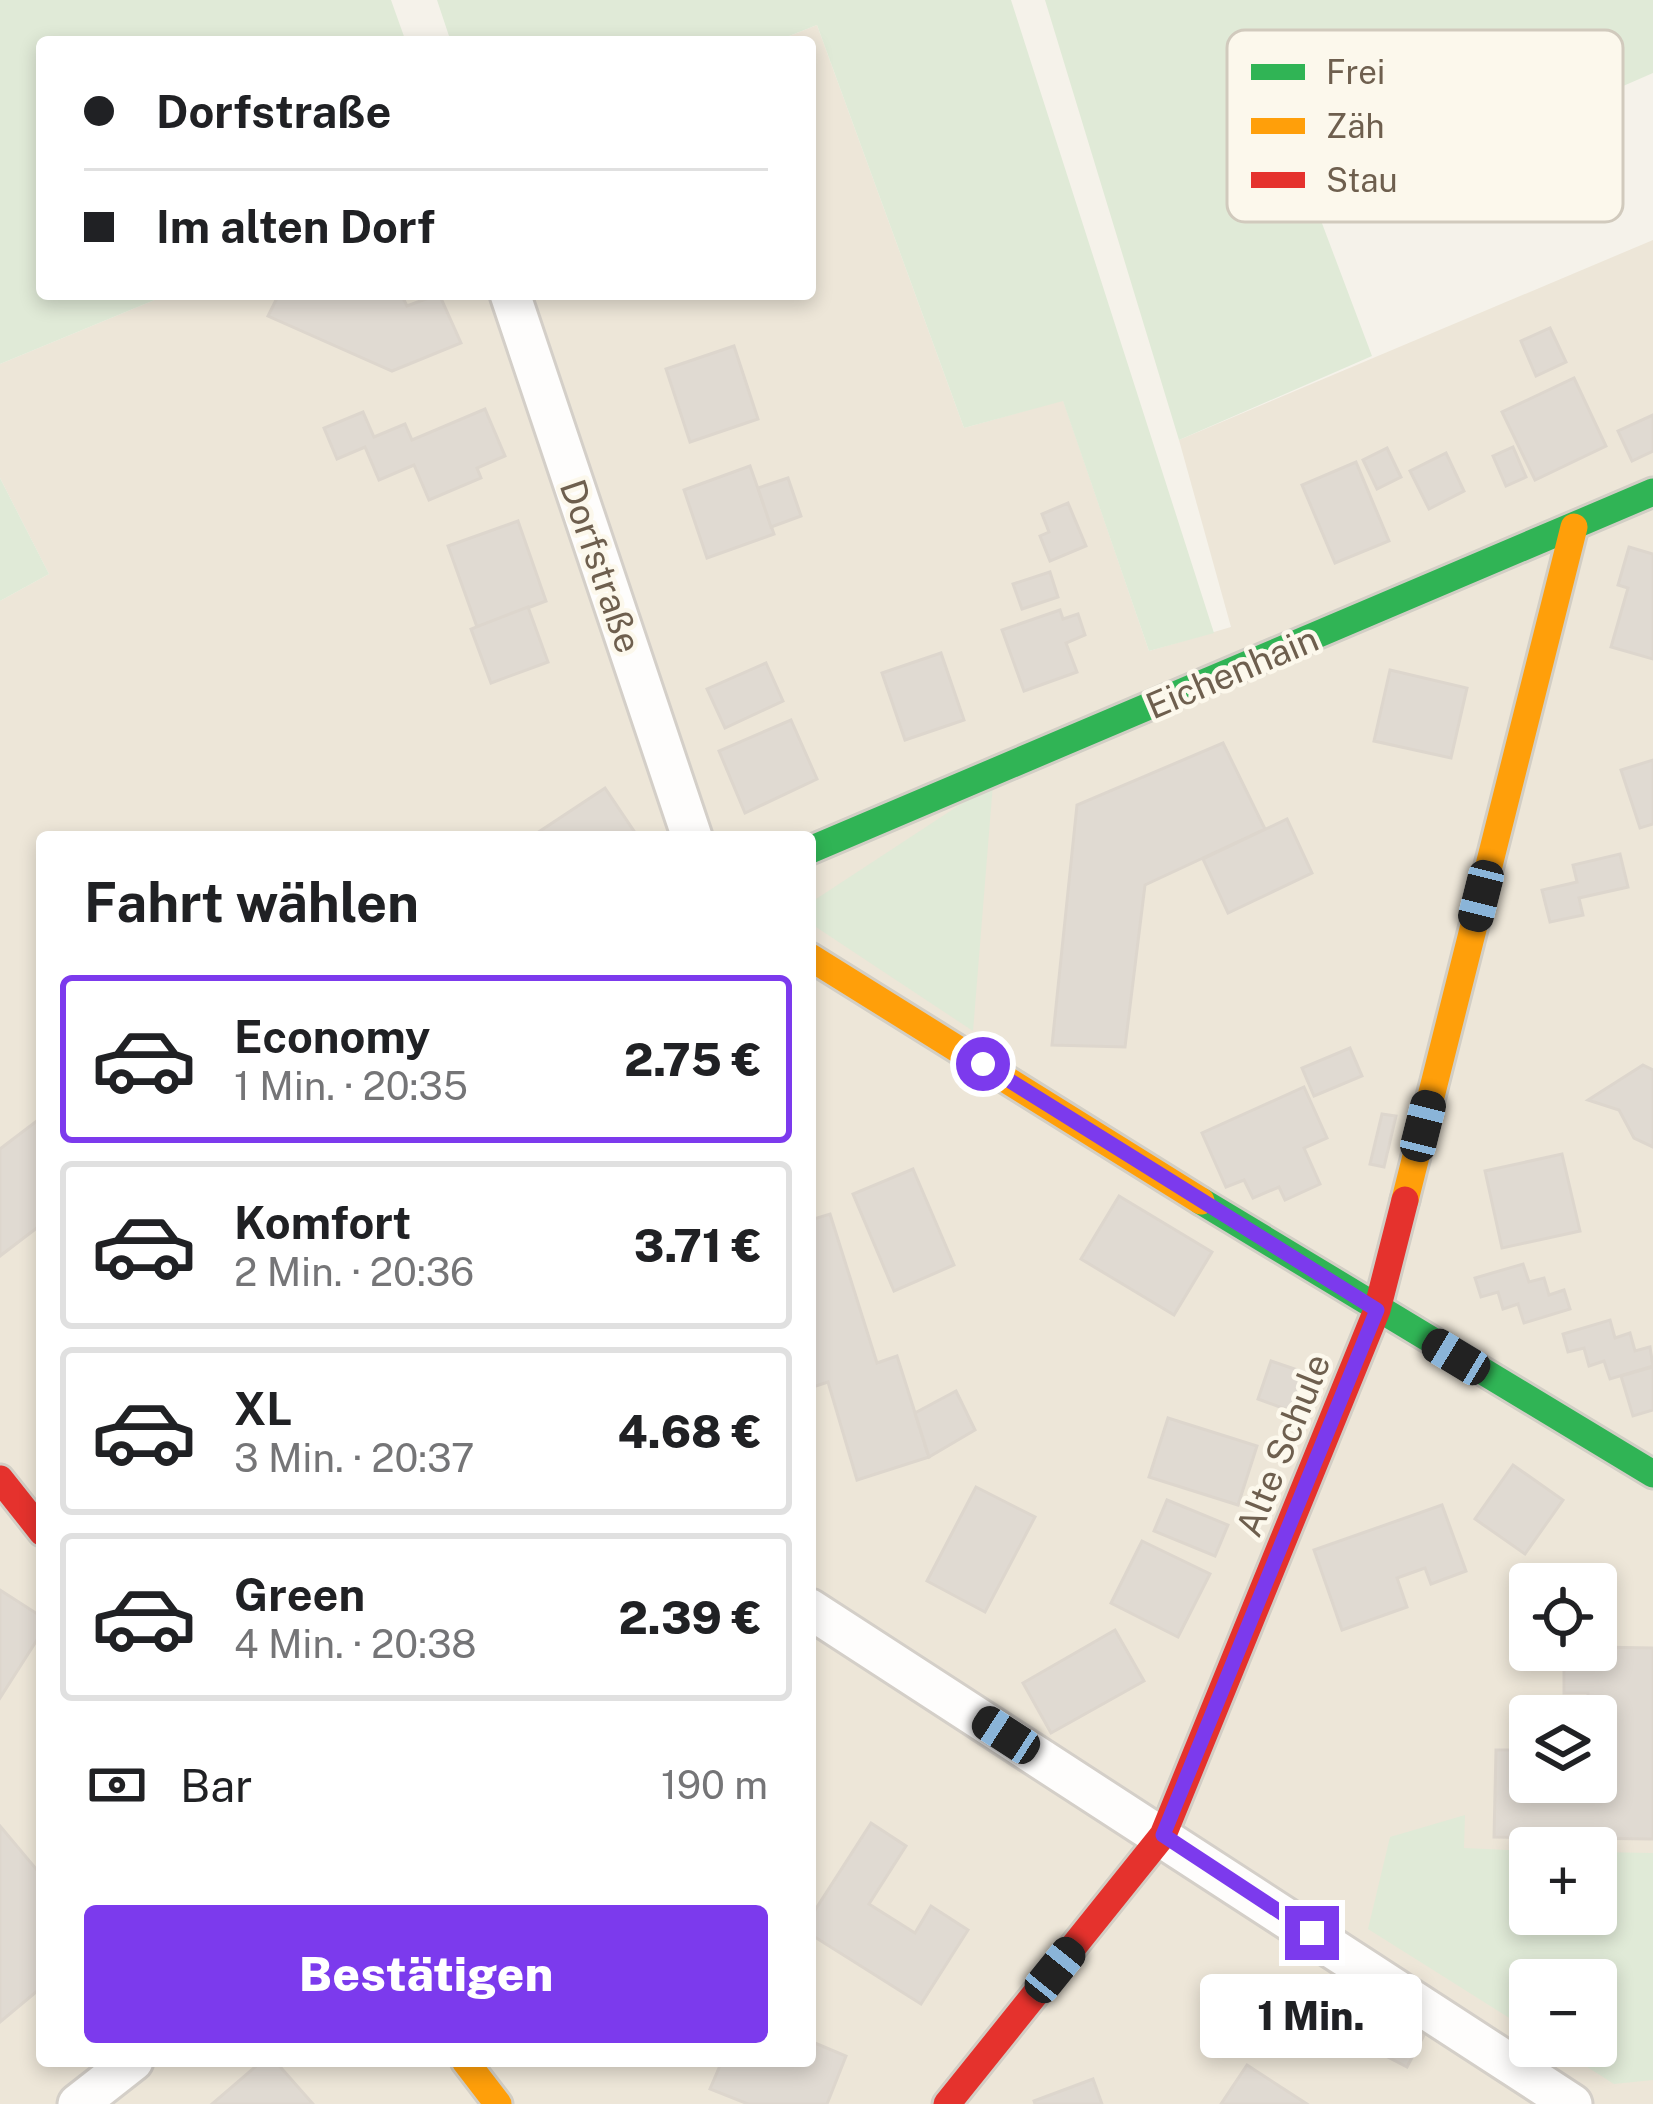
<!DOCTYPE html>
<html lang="de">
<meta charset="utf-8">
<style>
body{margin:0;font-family:"Public Sans",sans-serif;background:#f2f2f2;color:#202124;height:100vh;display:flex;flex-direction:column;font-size:45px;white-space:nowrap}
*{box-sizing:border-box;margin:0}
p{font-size:39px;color:#757577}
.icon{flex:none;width:66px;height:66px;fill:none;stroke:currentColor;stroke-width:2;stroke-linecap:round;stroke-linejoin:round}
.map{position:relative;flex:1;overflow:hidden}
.sheet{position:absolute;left:36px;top:831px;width:780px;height:1236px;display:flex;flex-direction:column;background:#fff;border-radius:12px;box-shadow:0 6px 18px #0003}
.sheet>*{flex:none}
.banner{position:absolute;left:36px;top:36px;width:780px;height:264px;border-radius:12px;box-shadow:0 6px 18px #0003;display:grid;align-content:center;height:264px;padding:0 48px;background:#fff}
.controls{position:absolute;left:1509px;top:1563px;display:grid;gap:24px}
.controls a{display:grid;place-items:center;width:108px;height:108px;border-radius:12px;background:#fff;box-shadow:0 6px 18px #0003;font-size:60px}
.end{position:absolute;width:54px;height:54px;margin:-27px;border:15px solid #7c3aed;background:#fff;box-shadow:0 0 0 6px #fff}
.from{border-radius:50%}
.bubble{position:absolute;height:84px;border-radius:12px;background:#fff;box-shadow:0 6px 18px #0003;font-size:39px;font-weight:800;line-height:84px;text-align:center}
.car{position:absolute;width:36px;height:72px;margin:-36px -18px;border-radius:15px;box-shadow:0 0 9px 3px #0007;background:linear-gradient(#222 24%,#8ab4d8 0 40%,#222 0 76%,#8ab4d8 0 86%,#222 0)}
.banner b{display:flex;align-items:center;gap:42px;height:114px;font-size:45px}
.banner b+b{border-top:3px solid #e0e0e0}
.banner i{width:30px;height:30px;background:#202124}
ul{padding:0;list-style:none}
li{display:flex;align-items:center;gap:36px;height:168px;margin:0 24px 18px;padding:0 24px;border:6px solid #e0e0e0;border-radius:12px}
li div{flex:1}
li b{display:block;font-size:45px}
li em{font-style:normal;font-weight:800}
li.on{border-color:#7c3aed}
li>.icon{width:108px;height:108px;stroke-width:1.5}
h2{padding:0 48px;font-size:54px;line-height:144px}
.pay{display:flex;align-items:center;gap:30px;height:132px;padding:0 48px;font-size:45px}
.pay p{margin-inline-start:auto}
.cta{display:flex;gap:24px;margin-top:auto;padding:24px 48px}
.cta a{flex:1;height:138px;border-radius:12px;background:#7c3aed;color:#fff;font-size:48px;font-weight:800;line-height:138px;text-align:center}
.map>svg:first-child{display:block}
.residential{fill:#ede6d8;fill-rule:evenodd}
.green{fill:#e0ead7}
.building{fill:#e0dad2;stroke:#ddd6cd;stroke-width:3}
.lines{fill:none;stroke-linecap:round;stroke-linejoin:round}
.street-casing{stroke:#d4cfc8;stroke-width:45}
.fast-casing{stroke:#d2cec5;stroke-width:33}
.slow-casing{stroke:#d2cec5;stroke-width:33}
.jam-casing{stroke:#d2cec5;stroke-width:33}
.street{stroke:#fefdfc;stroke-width:39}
.fast{stroke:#30b455;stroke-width:27}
.slow{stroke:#ff9f0a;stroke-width:27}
.jam{stroke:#e5322d;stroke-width:27}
.route{stroke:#7c3aed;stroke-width:15}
.labels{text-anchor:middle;stroke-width:9;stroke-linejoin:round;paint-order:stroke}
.street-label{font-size:36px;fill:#6e5f4e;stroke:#fcf8ec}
.key{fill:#fcf8ec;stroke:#d1cabd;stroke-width:3}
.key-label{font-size:33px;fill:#6e5f4e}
</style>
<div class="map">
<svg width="1653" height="2104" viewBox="0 0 1653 2104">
<rect width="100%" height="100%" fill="#f5f2ea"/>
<path class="residential" d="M817,25L964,428L1063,400L1149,651L1231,627L1179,440L1653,240V2104H0V601L49,574L0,478V364L169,294H810V42H774ZM42,837H810V2061H42ZM1530,1584H1596V1650H1530ZM1530,1716H1596V1782H1530ZM1530,1848H1596V1914H1530ZM1530,1980H1596V2046H1530Z"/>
<g class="green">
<path d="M0,0H391L406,42H42V294H169L0,364Z"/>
<path d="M437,0H1011L1214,633L1149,651L1063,401L964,428L817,25L774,42H451Z"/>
<path d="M1045,0H1653V73L1320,218L1372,356L1179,440Z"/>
<path d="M0,478L49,574L0,601Z"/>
<path d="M993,783L973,1031L810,923V903Z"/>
<path d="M1465,1815L1464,1848L1530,1851V1914H1596V1852L1653,1853V2080L1614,2084L1554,2046H1596V1980H1530V2031L1368,1929L1390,1837Z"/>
</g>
<g class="building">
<path d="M279,294H401L407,306L439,294L461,343L392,371L268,316Z"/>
<path d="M1550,328L1566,362L1536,376L1521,341Z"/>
<path d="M734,346L758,419L690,442L666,369Z"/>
<path d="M1574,378L1606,446L1535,480L1502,412Z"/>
<path d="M485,409L505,456L477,468L481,478L429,500L414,465L379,480L365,447L337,459L324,428L363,412L374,437L405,424L412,440Z"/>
<path d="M1653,415V451L1632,461L1618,431Z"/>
<path d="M1513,447L1526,477L1506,486L1493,456Z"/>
<path d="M1387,448L1401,477L1377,489L1363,460Z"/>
<path d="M1446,453L1464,491L1429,509L1410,471Z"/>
<path d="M1356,462L1389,541L1335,563L1302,485Z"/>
<path d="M750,466L774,534L707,558L684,490Z"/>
<path d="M788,478L801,516L771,527L758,488Z"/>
<path d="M1068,503L1086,546L1050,561L1040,536L1049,532L1042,514Z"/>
<path d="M518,521L546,601L477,627L448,546Z"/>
<path d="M1629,547L1653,554V659L1611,647L1628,588L1618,585Z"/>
<path d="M1050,572L1058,597L1022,609L1013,584Z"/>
<path d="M528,607L548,662L491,683L471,629Z"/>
<path d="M1060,610L1063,619L1078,614L1085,635L1066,643L1077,672L1024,691L1002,630Z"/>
<path d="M941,653L964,720L905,740L882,673Z"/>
<path d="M766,663L783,701L725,728L707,689Z"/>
<path d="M1390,670L1467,688L1451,758L1374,741Z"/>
<path d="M791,720L817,779L745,813L719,751Z"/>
<path d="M1223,743L1265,829L1145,885L1125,1047L1052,1045L1077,805Z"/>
<path d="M1653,760V824L1640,828L1621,770Z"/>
<path d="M605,788L638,837H531Z"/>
<path d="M1287,819L1312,873L1228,913L1203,859Z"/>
<path d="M1620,854L1628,887L1579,898L1583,915L1550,922L1542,890L1577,882L1573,865Z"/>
<path d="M1350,1048L1362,1076L1314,1096L1302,1068Z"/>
<path d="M1643,1065L1653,1070V1147L1634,1138L1619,1110L1588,1100Z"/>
<path d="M1304,1087L1327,1138L1304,1148L1320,1184L1285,1200L1279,1187L1253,1198L1244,1180L1226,1187L1202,1133Z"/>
<path d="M1382,1114L1396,1116L1384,1167L1370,1164Z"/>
<path d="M42,1117V1224L0,1256V1149Z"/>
<path d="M1562,1154L1580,1231L1502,1248L1485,1171Z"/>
<path d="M913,1169L954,1265L894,1291L853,1194Z"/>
<path d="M1119,1196L1212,1252L1174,1315L1081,1259Z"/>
<path d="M830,1214L877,1363L897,1356L929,1457L857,1480L828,1382L810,1388V1220Z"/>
<path d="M1523,1264L1529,1282L1544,1278L1549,1295L1564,1290L1570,1309L1524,1323L1518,1304L1503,1309L1498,1292L1481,1297L1475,1278Z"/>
<path d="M1610,1320L1615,1338L1630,1333L1635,1351L1650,1347L1653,1366L1610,1379L1604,1361L1589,1366L1584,1348L1568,1352L1563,1334Z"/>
<path d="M1271,1361L1315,1376L1302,1415L1258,1399Z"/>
<path d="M1653,1367V1410L1633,1416L1621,1376Z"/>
<path d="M956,1391L975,1430L929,1457L915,1413Z"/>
<path d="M1168,1418L1257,1446L1238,1505L1149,1477Z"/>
<path d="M1513,1465L1563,1500L1525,1554L1475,1519Z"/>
<path d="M976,1487L1035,1517L985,1612L927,1581Z"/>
<path d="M1167,1500L1228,1525L1215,1556L1154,1531Z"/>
<path d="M1442,1505L1466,1571L1431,1584L1425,1568L1397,1578L1407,1607L1342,1630L1314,1550Z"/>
<path d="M1142,1541L1210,1574L1178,1637L1111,1603Z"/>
<path d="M0,1590L42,1617V1632L0,1698Z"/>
<path d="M1115,1630L1144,1681L1051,1733L1023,1683Z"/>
<path d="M1596,1647L1653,1648V1839L1494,1837L1496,1750H1530V1782H1596V1716H1588V1693H1564V1650Z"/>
<path d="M871,1823L906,1846L869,1904L915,1933L931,1906L968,1930L921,2004L810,1934V1918Z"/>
<path d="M0,1826L42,1876V1987L0,2022Z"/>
<path d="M1396,2020L1424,2035L1407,2067L1378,2052Z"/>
<path d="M810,2041L846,2056L827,2104H748L710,2089L722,2061H810Z"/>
<path d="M262,2061H275L313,2104H212Z"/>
<path d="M1247,2065L1307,2104H1221Z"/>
<path d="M1093,2079L1102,2104H1035L1034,2101Z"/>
</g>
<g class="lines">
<g class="street-casing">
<g id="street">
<path d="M510,294L692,837"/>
<path d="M810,1609L1572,2104"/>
<path d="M78,2104L133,2061"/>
</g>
</g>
<g class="fast-casing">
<g id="fast">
<path d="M810,850L1653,492"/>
<path d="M1201,1201L1653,1474"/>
</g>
</g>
<g class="slow-casing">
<g id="slow">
<path d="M810,957L1201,1201"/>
<path d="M1405,1200L1574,527"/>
<path d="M465,2061L498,2104"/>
</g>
</g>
<g class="jam-casing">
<g id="jam">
<path d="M0,1479L42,1532"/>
<path d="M947,2104L1163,1835L1377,1310L1405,1200"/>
</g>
</g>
<use href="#street" class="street"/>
<use href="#fast" class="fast"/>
<use href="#slow" class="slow"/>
<use href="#jam" class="jam"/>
</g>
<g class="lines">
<path class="route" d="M983,1064L1377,1310L1163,1835L1312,1933"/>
</g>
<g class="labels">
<g class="street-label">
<text transform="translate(601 566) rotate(71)" y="13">Dorfstraße</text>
<text transform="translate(1232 672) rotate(-23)" y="13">Eichenhain</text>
<text transform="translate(1283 1445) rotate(-68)" y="13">Alte Schule</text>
</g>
</g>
<rect x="1227" y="30" width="396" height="192" rx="18" class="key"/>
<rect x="1251" y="64" width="54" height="16" fill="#30b455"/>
<rect x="1251" y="118" width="54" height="16" fill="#ff9f0a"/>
<rect x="1251" y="172" width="54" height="16" fill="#e5322d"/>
<g class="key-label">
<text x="1326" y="84">Frei</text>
<text x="1326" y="138">Zäh</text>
<text x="1326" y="192">Stau</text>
</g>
</svg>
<div class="controls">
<a><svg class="icon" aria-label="locate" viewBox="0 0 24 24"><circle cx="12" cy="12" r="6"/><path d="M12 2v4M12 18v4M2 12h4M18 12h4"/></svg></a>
<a><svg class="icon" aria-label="layers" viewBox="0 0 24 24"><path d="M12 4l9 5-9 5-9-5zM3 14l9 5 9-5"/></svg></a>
<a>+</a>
<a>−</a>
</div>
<i class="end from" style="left:983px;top:1064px"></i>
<i class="end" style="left:1312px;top:1933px"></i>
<div class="bubble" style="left:1200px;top:1974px;width:222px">1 Min.</div>
<i class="car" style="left:1481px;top:896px;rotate:194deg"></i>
<i class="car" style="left:1423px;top:1126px;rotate:14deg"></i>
<i class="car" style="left:1456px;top:1357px;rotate:301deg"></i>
<i class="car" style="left:1006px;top:1735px;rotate:303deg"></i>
<i class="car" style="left:1055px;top:1970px;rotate:39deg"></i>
<div class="banner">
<b><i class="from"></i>Dorfstraße</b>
<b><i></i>Im alten Dorf</b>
</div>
<section class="sheet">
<h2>Fahrt wählen</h2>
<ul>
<li class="on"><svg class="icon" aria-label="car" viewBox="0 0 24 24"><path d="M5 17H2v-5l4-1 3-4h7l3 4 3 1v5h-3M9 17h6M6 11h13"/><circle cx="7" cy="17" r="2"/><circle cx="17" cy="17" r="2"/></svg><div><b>Economy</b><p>1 Min. · 20:35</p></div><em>2.75 €</em></li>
<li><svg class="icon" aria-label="car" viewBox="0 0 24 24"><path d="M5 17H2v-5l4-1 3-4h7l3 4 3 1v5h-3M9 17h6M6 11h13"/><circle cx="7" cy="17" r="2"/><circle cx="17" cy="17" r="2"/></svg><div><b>Komfort</b><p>2 Min. · 20:36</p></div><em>3.71 €</em></li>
<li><svg class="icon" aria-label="car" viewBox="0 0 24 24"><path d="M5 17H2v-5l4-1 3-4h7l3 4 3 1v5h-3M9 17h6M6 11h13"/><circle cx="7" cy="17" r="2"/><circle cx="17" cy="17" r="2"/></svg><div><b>XL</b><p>3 Min. · 20:37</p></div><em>4.68 €</em></li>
<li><svg class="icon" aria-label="car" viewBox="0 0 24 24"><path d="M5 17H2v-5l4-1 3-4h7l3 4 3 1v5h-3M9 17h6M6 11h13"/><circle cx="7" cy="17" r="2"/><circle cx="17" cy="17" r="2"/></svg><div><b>Green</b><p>4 Min. · 20:38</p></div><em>2.39 €</em></li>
</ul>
<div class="pay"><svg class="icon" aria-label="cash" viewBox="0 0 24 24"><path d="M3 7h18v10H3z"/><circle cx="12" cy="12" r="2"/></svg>Bar<p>190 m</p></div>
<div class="cta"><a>Bestätigen</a></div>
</section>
</div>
